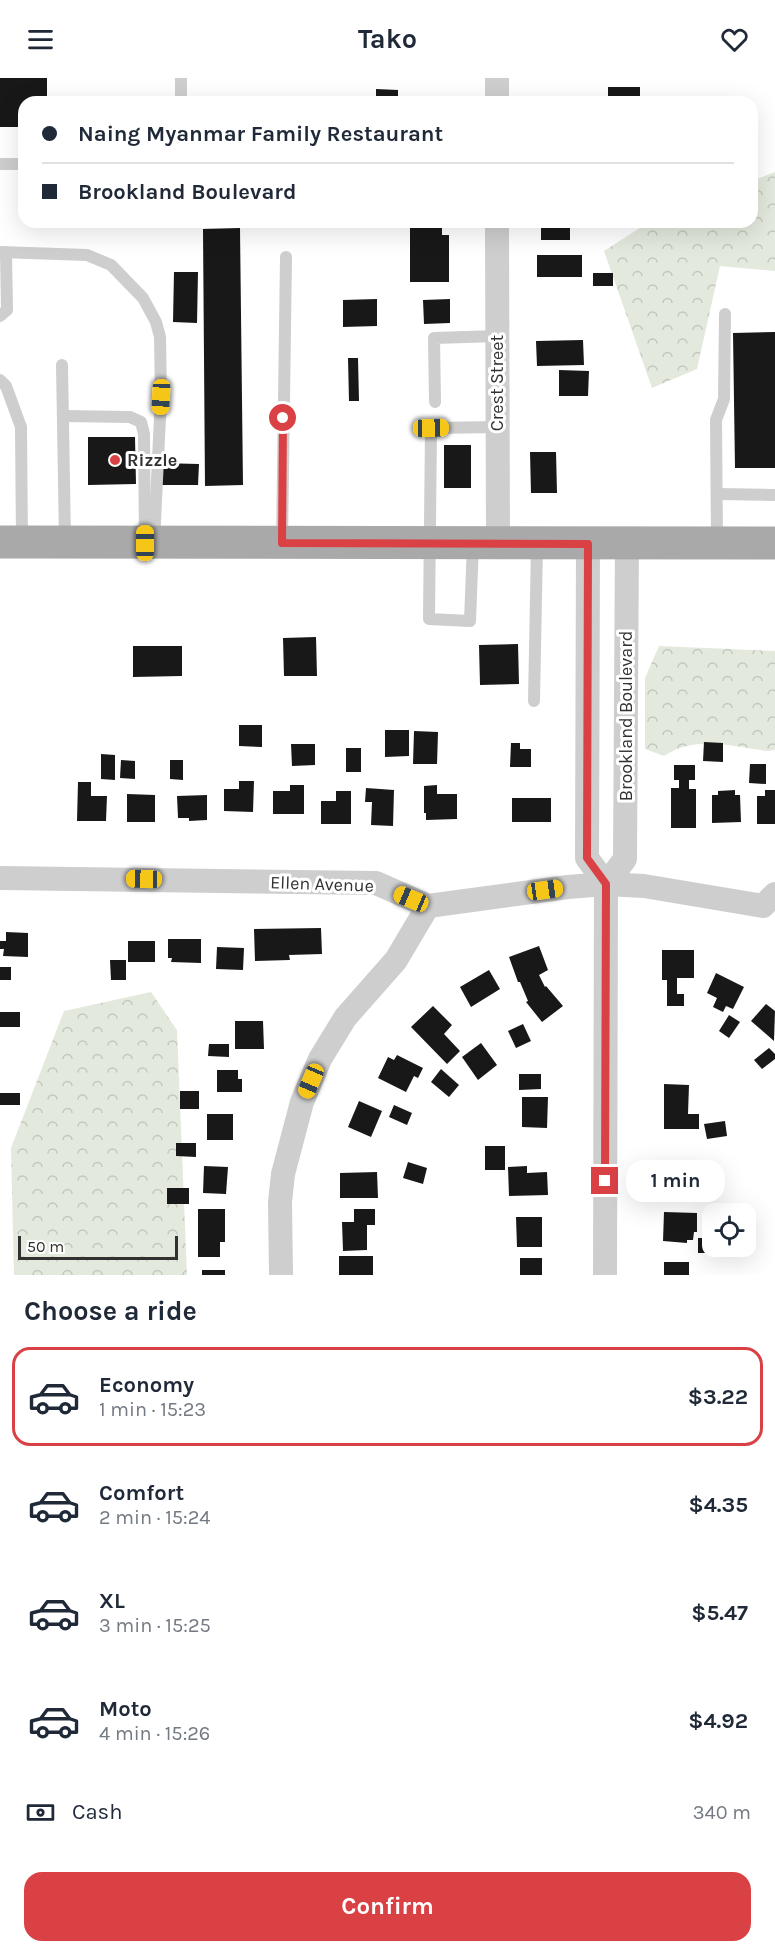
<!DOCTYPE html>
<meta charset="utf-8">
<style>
body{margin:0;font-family:Karla,sans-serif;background:#f6f6f7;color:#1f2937;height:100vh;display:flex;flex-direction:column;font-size:22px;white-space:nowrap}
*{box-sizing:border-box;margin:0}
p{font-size:20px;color:#747a83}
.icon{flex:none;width:33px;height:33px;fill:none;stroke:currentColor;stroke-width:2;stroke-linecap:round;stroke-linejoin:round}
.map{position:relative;height:1197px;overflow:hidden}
.details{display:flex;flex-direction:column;background:#fff;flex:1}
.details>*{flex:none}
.hud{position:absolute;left:18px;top:18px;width:740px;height:132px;border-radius:18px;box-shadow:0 6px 24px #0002;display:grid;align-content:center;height:132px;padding:0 24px;background:#fff}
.controls{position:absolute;left:702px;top:1125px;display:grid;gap:12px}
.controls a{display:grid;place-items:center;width:54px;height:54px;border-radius:12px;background:#fff;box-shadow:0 6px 24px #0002;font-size:30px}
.scale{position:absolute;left:18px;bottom:15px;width:160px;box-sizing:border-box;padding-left:6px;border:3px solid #313131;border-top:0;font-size:16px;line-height:21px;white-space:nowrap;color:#313131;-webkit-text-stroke:4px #fff;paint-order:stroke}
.end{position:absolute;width:27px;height:27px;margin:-14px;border:8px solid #da4145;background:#fff;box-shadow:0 0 0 3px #fff}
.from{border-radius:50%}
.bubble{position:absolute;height:42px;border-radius:18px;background:#fff;box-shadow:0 6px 24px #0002;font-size:20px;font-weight:700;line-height:42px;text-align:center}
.car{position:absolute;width:18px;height:36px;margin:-18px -9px;border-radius:8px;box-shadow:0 0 4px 2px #0007;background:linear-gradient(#f5c518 24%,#345 0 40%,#f5c518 0 76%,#345 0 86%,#f5c518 0)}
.hud b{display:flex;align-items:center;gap:21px;height:57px;font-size:22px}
.hud b+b{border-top:2px solid #e0e1e3}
.hud i{width:15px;height:15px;background:#1f2937}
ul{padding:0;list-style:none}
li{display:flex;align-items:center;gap:18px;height:99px;margin:0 12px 9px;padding:0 12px;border:3px solid transparent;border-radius:18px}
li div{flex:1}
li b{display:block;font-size:22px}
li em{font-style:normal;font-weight:700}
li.on{border-color:#da4145}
li>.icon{width:54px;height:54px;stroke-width:1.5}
h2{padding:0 24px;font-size:27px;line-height:72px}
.pay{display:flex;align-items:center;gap:15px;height:66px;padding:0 24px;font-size:22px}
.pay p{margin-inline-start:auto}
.button{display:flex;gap:12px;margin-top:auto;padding:12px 24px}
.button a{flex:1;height:69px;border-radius:18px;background:#da4145;color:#fff;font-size:24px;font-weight:700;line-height:69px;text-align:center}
header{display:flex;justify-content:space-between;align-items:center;height:78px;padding:0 24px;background:#fff;font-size:27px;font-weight:700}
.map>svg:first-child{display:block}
.forest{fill:url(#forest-crowns)}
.building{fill:#181818}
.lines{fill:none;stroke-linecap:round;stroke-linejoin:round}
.service{stroke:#cecece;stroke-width:12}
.minor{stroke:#cecece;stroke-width:24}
.primary{stroke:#a9a9a9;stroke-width:33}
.route{stroke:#da4145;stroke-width:8}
.poi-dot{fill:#da4145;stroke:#fff;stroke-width:2}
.labels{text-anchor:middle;stroke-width:6;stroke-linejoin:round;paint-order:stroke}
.street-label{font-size:18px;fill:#313131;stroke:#fff}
.poi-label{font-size:18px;font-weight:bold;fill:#313131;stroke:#fff;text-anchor:start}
</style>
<header><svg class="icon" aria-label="menu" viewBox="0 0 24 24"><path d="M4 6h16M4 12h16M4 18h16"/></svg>Tako<svg class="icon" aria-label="heart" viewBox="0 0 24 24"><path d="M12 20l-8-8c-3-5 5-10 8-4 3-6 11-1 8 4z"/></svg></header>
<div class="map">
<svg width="775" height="1197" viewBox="0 0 775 1197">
<defs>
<pattern id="forest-crowns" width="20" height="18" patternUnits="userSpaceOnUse" patternTransform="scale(1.5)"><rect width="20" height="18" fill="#e3e9dd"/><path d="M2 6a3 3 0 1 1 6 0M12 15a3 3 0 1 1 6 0" fill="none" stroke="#c3c8be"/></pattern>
</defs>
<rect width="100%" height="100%" fill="#fff"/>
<g class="forest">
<path d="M775,94V193L720,188L697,291L652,310L604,173L649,144H752V103Z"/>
<path d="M659,568L775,573V672L767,673C733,668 694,657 664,678L645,671V600Z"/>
<path d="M151,914L177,952L187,1197H14L11,1070L64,933Z"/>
</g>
<g class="building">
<path d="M0,0H47V24H24V49H0Z"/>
<rect x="608" y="9" width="32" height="15"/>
<path d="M376,11L398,12V24H376Z"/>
<rect x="423" y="20" width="25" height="4"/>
<rect x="534" y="20" width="50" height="4"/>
<path d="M249,144H305V147L249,148Z"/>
<path d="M410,144H442V157H449V204H410Z"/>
<rect x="541" y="144" width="29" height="18"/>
<path d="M240,150L243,407L205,408L203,151Z"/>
<rect x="537" y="177" width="45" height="22"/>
<path d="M174,194H198L197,245L173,244Z"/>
<rect x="593" y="195" width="20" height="13"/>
<path d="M377,221V248L343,249V222Z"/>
<path d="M450,221V245L424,246L423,222Z"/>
<path d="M775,254V390H735L733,255Z"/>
<path d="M583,262L584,287L537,288L536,263Z"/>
<path d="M348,280H358L359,323H349Z"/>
<path d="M559,292L589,293L588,318H559Z"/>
<path d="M88,359H135L136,406L88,407Z"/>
<rect x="444" y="367" width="27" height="43"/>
<path d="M530,374H556L557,415H531Z"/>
<path d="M160,385L199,386L198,407H160Z"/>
<path d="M316,559L317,598H284L283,560Z"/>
<path d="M518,566L519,606L480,607L479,567Z"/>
<path d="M133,568H182V598L133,599Z"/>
<path d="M239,647H262V669L239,668Z"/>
<path d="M385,652H409V678L385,679Z"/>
<path d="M414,653L438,654L437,686H413Z"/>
<path d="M704,664L723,665V684L703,683Z"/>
<path d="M511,665H520V671H531V689H510Z"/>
<path d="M291,666H315V687L292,688Z"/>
<rect x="346" y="670" width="15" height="24"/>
<path d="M101,676L115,677V702L101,701Z"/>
<path d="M121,682L135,683V701L120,700Z"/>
<path d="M170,682H183V702L170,701Z"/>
<path d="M750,686H766V706L749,705Z"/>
<path d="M674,687H695V702H689V711H696V750H671V710H679V702H674Z"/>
<path d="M239,703H254L253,734L224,733V711H239Z"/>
<path d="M78,704H91V718H107L106,743H77Z"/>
<path d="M290,707H304V736H273V713H290Z"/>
<path d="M437,707V716H457V741L426,742V735H424V708Z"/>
<path d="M366,710L394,712L393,748L371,747L372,724H365Z"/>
<path d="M735,712V717H740L741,744L712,745V717H718V713Z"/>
<path d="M765,712H775V746H757V718H765Z"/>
<path d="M336,713H351V746H321V723H336Z"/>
<path d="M127,716L155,717V744H127Z"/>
<path d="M207,717V742L189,743V740H178L177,718Z"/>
<rect x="512" y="720" width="39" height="24"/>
<path d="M321,850L322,876L289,877L290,882L255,883L254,851Z"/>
<path d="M6,854L28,855V879L3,878L4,871H0V863H6Z"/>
<path d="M168,861H201V885L171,884L172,880H168Z"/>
<rect x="128" y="863" width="27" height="21"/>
<path d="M539,868L548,892L539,897L545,909L546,908L563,928L542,944L526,924L528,923L520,904H518L509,879Z"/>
<path d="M217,869L244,870L243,892L216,891Z"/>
<path d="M662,872H694V900H677V916H684V928H667V902H662Z"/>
<path d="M110,882H126V902H111Z"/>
<rect x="0" y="889" width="11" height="13"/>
<path d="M489,892L500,911L471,929L460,909Z"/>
<path d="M716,895L744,909L733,931L726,928L723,934L713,929L717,920L707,915Z"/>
<path d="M766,926L775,933L774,963L751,943Z"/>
<path d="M433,928L452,947L444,956L460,973L447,986L411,949Z"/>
<rect x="0" y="934" width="20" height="15"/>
<path d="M729,937L740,944L729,960L719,953Z"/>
<path d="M235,943H263L264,971H235Z"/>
<path d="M523,946L531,963L516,970L508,953Z"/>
<path d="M481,965L497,987L478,1002L462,979Z"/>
<path d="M209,966H229V979L208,978Z"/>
<path d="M769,970L775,976V981L762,991L754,982Z"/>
<path d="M397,977L423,990L418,1000L414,998L406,1014L378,1000L388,979L394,982Z"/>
<path d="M441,991L459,1007L449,1019L431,1004Z"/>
<path d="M217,992H238V1001H242V1014H217Z"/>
<path d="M519,996H541V1011L519,1012Z"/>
<path d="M664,1006L689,1007L688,1036H699V1051H664Z"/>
<rect x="180" y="1013" width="19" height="18"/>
<rect x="0" y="1015" width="20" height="12"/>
<path d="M522,1019H548L547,1050L522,1049Z"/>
<path d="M359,1023L382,1033L371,1059L348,1049Z"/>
<path d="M394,1027L412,1035L407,1047L389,1039Z"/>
<rect x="207" y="1036" width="26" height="26"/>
<path d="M725,1043L727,1058L707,1061L704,1046Z"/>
<path d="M176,1065H196V1079L176,1078Z"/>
<rect x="485" y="1068" width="20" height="24"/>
<path d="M662,1083H687V1090H698V1110H685V1106H662Z"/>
<path d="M408,1084L427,1090L423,1106L403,1100Z"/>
<path d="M204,1088L228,1089L226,1116L203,1115Z"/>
<path d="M527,1088V1095L547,1094L548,1117L509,1118L508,1089Z"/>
<path d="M377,1094L378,1120H340V1095Z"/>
<rect x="167" y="1110" width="22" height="16"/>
<path d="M198,1131H225V1164H220V1179H198Z"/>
<path d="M354,1131H375V1147H367V1172L343,1173L342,1144H354Z"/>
<path d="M664,1134L697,1135V1154H694L693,1162H687V1165L663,1163Z"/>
<path d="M516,1139H542V1169H517Z"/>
<path d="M698,1160H712V1168H720V1175H698Z"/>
<rect x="339" y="1178" width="34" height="19"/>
<rect x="520" y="1180" width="22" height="17"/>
<rect x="664" y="1184" width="25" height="13"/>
<rect x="202" y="1192" width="23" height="5"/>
</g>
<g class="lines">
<g class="service">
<path d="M181,0V24"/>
<path d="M0,86H24"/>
<path d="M0,174L87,177L111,187L143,220L156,244L160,259L161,319L154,464"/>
<path d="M0,238L7,232L6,174"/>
<path d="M62,287L65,463"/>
<path d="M0,302L6,308L21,349L22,464"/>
<path d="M435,324L434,260L497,258"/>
<path d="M63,338L130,339L141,344L144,356L145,464"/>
<path d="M717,416L775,417"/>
<path d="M282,464L286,179"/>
<path d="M717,464L716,342L724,321L725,236"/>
<path d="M473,465L470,543L429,541L431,350L497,349"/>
<path d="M534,623L537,467"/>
</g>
<g class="minor">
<path d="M497,0V24"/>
<path d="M497,144L498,465"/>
<path d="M588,466L587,780L606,806L605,1197"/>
<path d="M0,800L376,805L428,828L568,809L606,806L644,808L763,828L775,816"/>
<path d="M606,806L625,781L627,464"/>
<path d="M281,1197L280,1124L283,1096L302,1024L320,981L345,940L396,882L428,828"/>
</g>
<path class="primary" d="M0,464L775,465"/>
</g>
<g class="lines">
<path class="route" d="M283,340L282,465L588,466L587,780L606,806L605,1103"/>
</g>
<circle class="poi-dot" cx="115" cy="382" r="6"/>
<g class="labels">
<g class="street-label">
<text transform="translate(497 305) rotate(-90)" y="6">Crest Street</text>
<text transform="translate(626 638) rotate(-90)" y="6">Brookland Boulevard</text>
<text transform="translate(322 806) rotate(2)" y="6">Ellen Avenue</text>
</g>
<g class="poi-label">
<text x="127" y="388">Rizzle</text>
</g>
</g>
</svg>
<div class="controls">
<a><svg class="icon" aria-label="locate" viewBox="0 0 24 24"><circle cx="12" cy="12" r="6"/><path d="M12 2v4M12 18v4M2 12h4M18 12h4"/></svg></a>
</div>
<div class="scale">50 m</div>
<i class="end from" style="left:283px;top:340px"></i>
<i class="end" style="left:605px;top:1103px"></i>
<div class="bubble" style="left:626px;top:1082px;width:99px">1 min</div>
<i class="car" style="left:161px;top:319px;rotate:183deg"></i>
<i class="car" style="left:431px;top:350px;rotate:89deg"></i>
<i class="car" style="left:145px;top:465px;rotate:0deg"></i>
<i class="car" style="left:144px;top:801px;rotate:271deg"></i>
<i class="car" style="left:545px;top:812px;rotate:82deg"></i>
<i class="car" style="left:411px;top:821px;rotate:293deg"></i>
<i class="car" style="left:311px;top:1003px;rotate:203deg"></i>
<div class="hud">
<b><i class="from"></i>Naing Myanmar Family Restaurant</b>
<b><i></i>Brookland Boulevard</b>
</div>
</div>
<section class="details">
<h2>Choose a ride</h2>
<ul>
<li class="on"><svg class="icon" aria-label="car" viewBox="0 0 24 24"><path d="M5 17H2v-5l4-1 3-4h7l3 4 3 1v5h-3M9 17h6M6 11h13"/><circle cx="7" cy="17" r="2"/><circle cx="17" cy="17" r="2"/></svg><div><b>Economy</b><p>1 min · 15:23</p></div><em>$3.22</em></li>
<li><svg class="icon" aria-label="car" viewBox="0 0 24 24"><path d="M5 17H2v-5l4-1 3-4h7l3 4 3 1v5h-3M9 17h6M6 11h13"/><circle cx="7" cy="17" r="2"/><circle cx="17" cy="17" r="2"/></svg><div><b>Comfort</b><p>2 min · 15:24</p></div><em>$4.35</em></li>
<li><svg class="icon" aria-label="car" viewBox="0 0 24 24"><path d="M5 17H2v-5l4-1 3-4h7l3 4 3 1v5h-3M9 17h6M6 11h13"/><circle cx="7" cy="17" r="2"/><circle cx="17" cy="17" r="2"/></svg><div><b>XL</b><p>3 min · 15:25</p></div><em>$5.47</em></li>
<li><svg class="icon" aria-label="car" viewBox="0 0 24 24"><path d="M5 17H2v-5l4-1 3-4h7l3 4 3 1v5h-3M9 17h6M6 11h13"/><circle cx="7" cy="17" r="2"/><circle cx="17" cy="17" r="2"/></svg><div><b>Moto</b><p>4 min · 15:26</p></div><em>$4.92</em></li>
</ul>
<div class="pay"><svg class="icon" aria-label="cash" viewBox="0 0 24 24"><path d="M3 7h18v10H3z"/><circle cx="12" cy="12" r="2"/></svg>Cash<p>340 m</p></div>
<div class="button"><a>Confirm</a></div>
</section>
